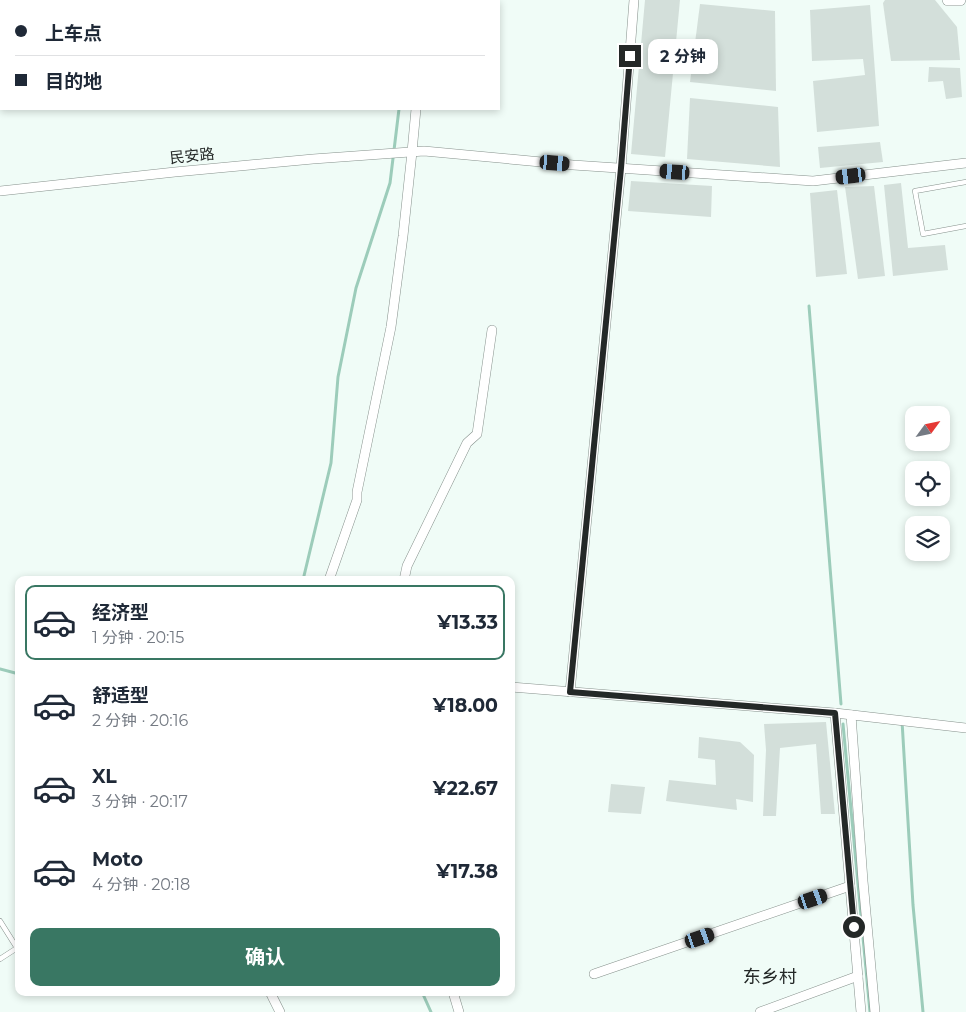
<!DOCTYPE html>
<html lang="zh">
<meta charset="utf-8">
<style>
body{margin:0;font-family:Montserrat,"Noto Sans SC",sans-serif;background:#f2f2f3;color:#1f2937;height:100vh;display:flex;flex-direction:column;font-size:19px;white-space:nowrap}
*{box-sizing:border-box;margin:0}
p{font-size:16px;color:#747a83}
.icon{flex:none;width:28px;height:28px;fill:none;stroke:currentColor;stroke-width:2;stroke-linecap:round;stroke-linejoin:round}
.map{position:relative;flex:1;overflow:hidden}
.details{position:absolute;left:15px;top:576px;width:500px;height:420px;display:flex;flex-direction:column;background:#fff;border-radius:10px;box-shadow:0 2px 8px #0003}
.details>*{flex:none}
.top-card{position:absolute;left:0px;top:0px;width:500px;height:110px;box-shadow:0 2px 8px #0003;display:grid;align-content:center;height:110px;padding:0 15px;background:#fff}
.needle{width:32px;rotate:57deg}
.controls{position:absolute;left:905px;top:406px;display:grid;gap:10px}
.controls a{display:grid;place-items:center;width:45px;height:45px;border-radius:10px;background:#fff;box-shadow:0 2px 8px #0003;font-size:25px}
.end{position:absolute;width:22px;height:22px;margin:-11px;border:6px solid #242827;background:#fff;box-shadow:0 0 0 2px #fff}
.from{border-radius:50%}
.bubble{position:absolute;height:35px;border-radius:10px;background:#fff;box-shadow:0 2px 8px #0003;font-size:16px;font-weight:700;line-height:35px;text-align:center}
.car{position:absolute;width:15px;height:30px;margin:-15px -8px;border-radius:6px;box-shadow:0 0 4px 1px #0007;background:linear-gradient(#222 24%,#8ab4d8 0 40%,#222 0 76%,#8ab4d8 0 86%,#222 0)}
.top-card b{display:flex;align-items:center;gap:18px;height:48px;font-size:19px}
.top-card b+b{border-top:1px solid #e0e1e3}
.top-card i{width:12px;height:12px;background:#1f2937}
ul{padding:9px 0 0;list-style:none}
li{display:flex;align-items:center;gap:15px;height:75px;margin:0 10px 8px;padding:0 5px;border:2px solid transparent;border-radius:10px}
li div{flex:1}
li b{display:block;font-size:19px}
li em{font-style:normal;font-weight:700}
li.current{border-color:#397763}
li>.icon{width:45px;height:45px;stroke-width:1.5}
.button{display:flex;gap:10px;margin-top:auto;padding:10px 15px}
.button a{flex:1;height:58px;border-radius:10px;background:#397763;color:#fff;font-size:20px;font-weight:700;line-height:58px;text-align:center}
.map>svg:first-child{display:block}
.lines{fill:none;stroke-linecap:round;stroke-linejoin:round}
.stream{stroke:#9cccba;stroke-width:3}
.building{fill:#d3dfda}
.service-casing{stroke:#86918c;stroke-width:5.5}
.minor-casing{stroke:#86918c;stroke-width:10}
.tertiary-casing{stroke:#86918c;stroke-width:12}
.service{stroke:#fff;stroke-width:4.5}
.minor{stroke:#fff;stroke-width:9}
.tertiary{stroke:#fff;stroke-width:11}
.route{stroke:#242827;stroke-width:6}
.labels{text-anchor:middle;stroke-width:5;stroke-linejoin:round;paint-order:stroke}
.street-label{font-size:15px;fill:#242827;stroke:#f0fcf7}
.quarter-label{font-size:18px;fill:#242827;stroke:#f0fcf7}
</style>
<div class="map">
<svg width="966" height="1012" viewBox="0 0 966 1012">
<rect width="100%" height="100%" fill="#f0fcf7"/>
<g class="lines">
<g class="stream">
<path d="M413,1V0"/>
<path d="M809,306L841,704"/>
<path d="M303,580L331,463L338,377L356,288L390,183L399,109"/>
<path d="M0,669L19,674"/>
<path d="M902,721L913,905L923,1012"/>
<path d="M843,724L870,1012"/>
<path d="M422,992L431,1012"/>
</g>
</g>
<g class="building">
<path d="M645,0H680L665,157L631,154Z"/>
<path d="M885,0H935L957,27L960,60L891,61L883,3Z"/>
<path d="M700,4L775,11L776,91L690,82Z"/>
<path d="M870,5L879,126L817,132L813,81L865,75L863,59L812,61L810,10Z"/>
<path d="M929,67L960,68L962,97L946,99L943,81L928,82Z"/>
<path d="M690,98L778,107L780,167L687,159Z"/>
<path d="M880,142L883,162L820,168L818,147Z"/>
<path d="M631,181L712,186L711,217L628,211Z"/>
<path d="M901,183L908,248L945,245L948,270L893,276L884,185Z"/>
<path d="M874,186L885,276L858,279L845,187Z"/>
<path d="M837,190L847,274L816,277L810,193Z"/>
<path d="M826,722L835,814H821L816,744L780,748L776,816H763L766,750L764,724Z"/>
<path d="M699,737L740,742L754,755L753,802L736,799L737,810L666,801L669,780L716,785L715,760L698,758Z"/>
<path d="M611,784L645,787L641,814L608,812Z"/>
</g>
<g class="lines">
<g class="service-casing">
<g id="service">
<path d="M966,182L915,191L923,234L966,226"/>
<path d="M0,921L17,948L0,959"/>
</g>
</g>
<g class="minor-casing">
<g id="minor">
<path d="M423,1V0"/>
<path d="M0,191L175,172L313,159L424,151L573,165L813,181L966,163"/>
<path d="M329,580L357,500V492L391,327L403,236L412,152L416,109"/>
<path d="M404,580L407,566L467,443L477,434L492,330"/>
<path d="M511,687L835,713L966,728"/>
<path d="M570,692L621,168L634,0"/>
<path d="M835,713L861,1012"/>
<path d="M851,715L863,881L875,1012"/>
<path d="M594,974L850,886"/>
<path d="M270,992L280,1012"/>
<path d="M453,992L459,1012"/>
<path d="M760,1012L858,976"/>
</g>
</g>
<g class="tertiary-casing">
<path id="tertiary" d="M948,0H960"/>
</g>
<use href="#service" class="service"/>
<use href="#minor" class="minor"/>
<use href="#tertiary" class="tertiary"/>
</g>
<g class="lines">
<path class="route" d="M630,56L621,168L570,692L835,713L854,927"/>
</g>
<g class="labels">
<g class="street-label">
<text transform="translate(192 156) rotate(-6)" y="5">民安路</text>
</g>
<g class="quarter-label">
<text x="770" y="983">东乡村</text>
</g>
</g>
</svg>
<div class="controls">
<a><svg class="needle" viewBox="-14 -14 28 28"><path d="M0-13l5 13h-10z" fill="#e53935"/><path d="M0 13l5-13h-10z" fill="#747a83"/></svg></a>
<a><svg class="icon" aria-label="locate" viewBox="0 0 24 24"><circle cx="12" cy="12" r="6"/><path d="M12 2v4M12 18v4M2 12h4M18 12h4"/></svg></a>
<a><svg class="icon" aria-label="layers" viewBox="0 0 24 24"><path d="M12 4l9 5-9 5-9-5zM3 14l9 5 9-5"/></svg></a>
</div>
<i class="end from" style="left:854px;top:927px"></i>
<i class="end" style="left:630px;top:56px"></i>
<div class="bubble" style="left:648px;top:39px;width:70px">2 分钟</div>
<i class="car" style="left:555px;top:163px;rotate:95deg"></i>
<i class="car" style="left:675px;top:172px;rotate:274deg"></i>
<i class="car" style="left:851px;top:176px;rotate:263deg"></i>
<i class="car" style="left:813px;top:899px;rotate:71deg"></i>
<i class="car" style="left:700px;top:938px;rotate:71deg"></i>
<div class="top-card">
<b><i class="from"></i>上车点</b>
<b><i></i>目的地</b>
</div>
<section class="details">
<ul>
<li class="current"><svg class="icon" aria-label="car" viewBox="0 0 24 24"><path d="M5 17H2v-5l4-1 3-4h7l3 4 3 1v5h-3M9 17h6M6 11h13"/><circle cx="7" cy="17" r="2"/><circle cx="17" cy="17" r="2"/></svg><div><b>经济型</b><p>1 分钟 · 20:15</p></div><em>¥13.33</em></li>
<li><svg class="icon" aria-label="car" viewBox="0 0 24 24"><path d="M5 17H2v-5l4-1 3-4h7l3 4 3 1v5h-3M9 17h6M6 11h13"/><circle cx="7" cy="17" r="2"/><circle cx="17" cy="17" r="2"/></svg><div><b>舒适型</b><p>2 分钟 · 20:16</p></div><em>¥18.00</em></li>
<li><svg class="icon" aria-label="car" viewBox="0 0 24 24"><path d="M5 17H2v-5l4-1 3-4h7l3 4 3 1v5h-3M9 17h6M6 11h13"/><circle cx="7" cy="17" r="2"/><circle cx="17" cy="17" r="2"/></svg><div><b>XL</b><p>3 分钟 · 20:17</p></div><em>¥22.67</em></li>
<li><svg class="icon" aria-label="car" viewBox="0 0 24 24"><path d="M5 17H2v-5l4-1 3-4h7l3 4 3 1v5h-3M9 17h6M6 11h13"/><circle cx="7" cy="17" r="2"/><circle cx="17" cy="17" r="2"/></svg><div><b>Moto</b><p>4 分钟 · 20:18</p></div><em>¥17.38</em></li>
</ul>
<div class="button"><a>确认</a></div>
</section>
</div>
